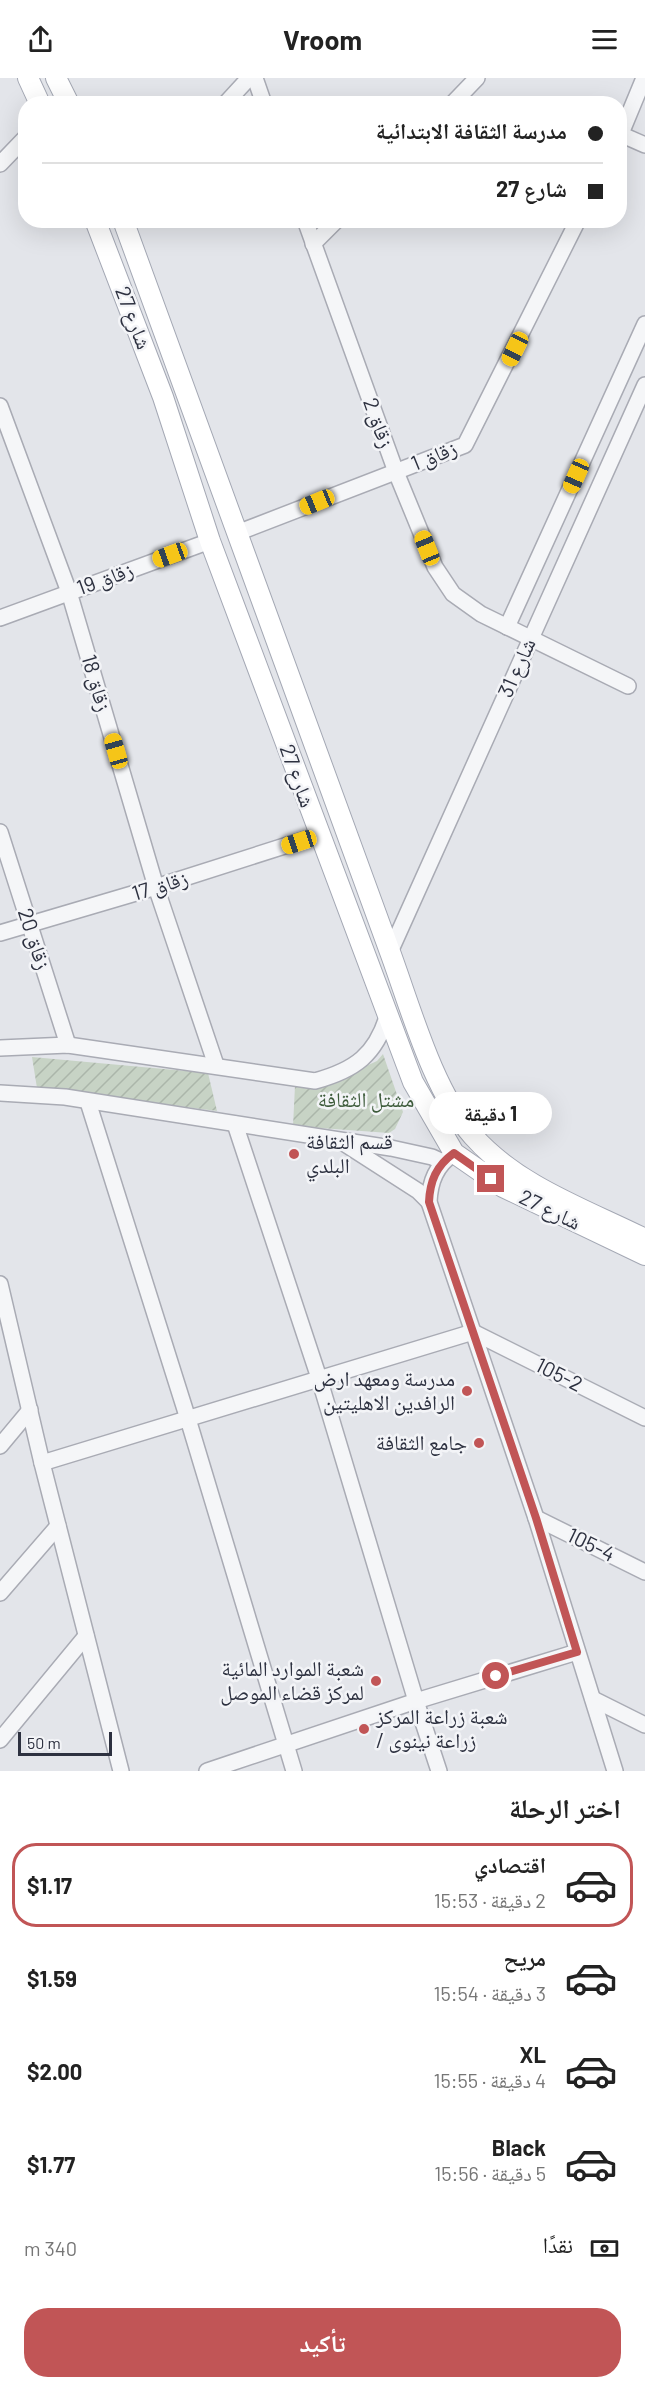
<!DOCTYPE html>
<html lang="ar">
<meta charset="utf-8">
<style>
body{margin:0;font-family:Barlow,"Noto Naskh Arabic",sans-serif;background:#f6f6f6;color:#222;direction:rtl;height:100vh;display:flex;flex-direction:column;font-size:22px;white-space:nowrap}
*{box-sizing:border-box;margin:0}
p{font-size:20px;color:#767676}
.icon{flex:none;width:33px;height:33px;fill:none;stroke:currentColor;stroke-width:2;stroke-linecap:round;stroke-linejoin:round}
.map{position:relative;height:1693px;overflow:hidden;direction:ltr}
.sheet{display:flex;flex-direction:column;background:#fff;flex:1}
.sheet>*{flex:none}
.hud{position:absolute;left:18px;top:18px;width:609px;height:132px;border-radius:24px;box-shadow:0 6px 24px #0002;direction:rtl;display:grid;align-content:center;height:132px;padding:0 24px;background:#fff}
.scale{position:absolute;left:18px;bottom:15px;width:94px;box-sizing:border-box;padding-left:6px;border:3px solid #2d3140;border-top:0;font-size:16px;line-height:21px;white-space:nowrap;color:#2d3140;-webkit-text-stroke:4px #f3f4f7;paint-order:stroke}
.end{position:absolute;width:27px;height:27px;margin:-14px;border:8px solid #c15556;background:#fff;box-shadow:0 0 0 3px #fff}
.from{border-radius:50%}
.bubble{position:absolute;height:42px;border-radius:21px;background:#fff;box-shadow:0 6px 24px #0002;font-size:20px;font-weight:700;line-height:42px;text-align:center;direction:rtl}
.car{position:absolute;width:18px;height:36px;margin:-18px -9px;border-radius:8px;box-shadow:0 0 4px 2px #0007;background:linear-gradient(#f5c518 24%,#345 0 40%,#f5c518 0 76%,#345 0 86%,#f5c518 0)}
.hud b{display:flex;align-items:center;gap:21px;height:57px;font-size:22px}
.hud b+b{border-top:2px solid #e0e0e0}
.hud i{width:15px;height:15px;background:#222}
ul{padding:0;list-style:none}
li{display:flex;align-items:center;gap:18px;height:84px;margin:0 12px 9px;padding:0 12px;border:3px solid transparent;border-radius:24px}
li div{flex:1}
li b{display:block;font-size:22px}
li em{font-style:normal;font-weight:700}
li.selected{border-color:#c15556}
li>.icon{width:54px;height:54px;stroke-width:1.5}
h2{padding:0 24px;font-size:27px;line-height:72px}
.pay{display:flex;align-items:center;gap:15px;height:66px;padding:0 24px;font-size:22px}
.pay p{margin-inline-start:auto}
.action{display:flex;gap:12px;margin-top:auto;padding:12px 24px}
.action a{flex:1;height:69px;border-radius:24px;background:#c15556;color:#fff;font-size:24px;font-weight:700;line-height:69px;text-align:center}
header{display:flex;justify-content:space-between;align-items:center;height:78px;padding:0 24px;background:#fff;font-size:27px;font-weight:700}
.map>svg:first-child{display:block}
.garden{fill:url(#garden-furrows)}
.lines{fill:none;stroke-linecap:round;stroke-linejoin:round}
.minor-casing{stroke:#a9abb4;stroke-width:18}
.major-casing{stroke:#a4a8b4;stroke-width:22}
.minor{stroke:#f5f6f8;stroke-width:15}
.major{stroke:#fff;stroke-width:20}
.route{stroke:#c15556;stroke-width:8}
.poi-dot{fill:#c15556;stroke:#f3f4f7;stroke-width:2}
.labels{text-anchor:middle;stroke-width:5;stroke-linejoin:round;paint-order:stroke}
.street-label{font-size:21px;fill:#2d3140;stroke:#f3f4f7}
.park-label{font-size:21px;fill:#3d5b3b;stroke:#f3f4f7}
.poi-label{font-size:21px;fill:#2d3140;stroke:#f3f4f7;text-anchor:end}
</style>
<header><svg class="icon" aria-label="menu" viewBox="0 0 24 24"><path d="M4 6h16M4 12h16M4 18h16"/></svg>Vroom<svg class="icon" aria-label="share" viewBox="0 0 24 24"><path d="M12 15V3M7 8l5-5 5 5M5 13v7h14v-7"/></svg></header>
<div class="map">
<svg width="645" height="1693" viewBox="0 0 645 1693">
<defs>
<pattern id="garden-furrows" width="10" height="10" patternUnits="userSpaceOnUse" patternTransform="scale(1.5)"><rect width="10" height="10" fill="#c7d3c5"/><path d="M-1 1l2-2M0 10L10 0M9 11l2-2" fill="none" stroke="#abb6aa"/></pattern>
</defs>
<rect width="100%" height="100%" fill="#e3e5ea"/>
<g class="garden">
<path d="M383,976L403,1034L395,1051L389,1055L293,1048L295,1008L320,1009L377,983Z"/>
<path d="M32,979L208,995L217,1033L37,1010Z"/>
</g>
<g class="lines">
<g class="minor-casing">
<g id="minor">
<path d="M255,0L264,26"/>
<path d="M225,26L249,0"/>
<path d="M452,26L477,0"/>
<path d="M620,56L645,67"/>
<path d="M620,58L644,0"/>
<path d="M0,86L26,59"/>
<path d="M305,142L396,394L435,489L453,516L481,536L628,608"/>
<path d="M313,166L337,142"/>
<path d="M0,328L69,514L156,809L216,987"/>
<path d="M237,455L465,367L578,142"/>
<path d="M0,540L210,463"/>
<path d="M507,549L645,246"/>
<path d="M0,754L68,967"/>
<path d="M0,855L156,809L319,757"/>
<path d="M390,874L645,307"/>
<path d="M0,970L68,967L315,1003C355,992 376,977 388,936"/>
<path d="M0,1015L65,1019L391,1070L432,1079L443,1084"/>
<path d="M88,1024L188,1341L294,1693"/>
<path d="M235,1046L319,1300L416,1623L439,1693"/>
<path d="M345,1066L418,1113L429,1124"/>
<path d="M454,1075C436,1088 430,1103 429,1124L536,1440L615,1693"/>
<path d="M0,1206L42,1385L121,1693"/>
<path d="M0,1368L30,1332"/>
<path d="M42,1385L473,1254L645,1340"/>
<path d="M536,1440L645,1494"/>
<path d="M0,1515L58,1448"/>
<path d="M593,1621L645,1647"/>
<path d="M0,1662L86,1558"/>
<path d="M207,1693L416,1623L577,1574"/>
</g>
</g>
<g class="major-casing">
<g id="major">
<path d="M28,0L40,26"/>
<path d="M56,0L69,26"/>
<path d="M95,142L163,319L210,463L413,1004L454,1075L503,1109L645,1177"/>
<path d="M123,142L390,874C411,931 433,1013 473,1058C517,1108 587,1132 645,1161"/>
</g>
</g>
<use href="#minor" class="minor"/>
<use href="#major" class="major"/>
</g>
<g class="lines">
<path class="route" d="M491,1101L454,1075C436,1088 430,1103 429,1124L536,1440L577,1574L496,1598"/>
</g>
<g class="poi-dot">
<circle cx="294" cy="1076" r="6"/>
<circle cx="467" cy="1313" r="6"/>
<circle cx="479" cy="1365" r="6"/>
<circle cx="376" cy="1603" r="6"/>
<circle cx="364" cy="1651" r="6"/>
</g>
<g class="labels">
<g class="street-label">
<text transform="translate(133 240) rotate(69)" y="7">شارع 27</text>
<text transform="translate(378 345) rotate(70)" y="7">زقاق 2</text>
<text transform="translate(434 378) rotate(-22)" y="7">زقاق 1</text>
<text transform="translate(105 501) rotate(-20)" y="7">زقاق 19</text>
<text transform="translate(517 590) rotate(-66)" y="7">شارع 31</text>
<text transform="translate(96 605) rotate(74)" y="7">زقاق 18</text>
<text transform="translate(297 698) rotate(70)" y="7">شارع 27</text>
<text transform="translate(160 808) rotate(-17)" y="7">زقاق 17</text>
<text transform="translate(34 861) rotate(72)" y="7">زقاق 20</text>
<text transform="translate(550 1132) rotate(26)" y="7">شارع 27</text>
<text transform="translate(559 1297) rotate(27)" y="7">105-2</text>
<text transform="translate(591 1467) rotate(26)" y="7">105-4</text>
</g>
<g class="park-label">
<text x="366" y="1029">مشتل الثقافة</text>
</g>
<g class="poi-label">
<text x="306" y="1071" text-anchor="start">قسم الثقافة<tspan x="306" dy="24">البلدي</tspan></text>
<text x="455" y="1308">مدرسة ومعهد ارض<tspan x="455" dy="24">الرافدين الاهليتين</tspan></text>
<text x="467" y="1372">جامع الثقافة</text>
<text x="364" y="1598">شعبة الموارد المائية<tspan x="364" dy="24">لمركز قضاء الموصل</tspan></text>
<text x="376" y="1646" text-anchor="start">شعبة زراعة المركز<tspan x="376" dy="24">/ زراعة نينوى</tspan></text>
</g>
</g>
</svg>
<div class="scale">50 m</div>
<i class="end from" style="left:496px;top:1598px"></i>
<i class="end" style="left:491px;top:1101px"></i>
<div class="bubble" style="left:429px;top:1014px;width:123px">1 دقيقة</div>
<i class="car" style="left:515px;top:271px;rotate:206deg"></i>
<i class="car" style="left:576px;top:398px;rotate:204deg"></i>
<i class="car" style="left:317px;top:424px;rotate:248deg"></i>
<i class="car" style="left:427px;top:470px;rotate:338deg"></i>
<i class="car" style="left:170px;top:477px;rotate:250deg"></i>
<i class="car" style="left:116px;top:673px;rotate:344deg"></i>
<i class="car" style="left:299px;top:764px;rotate:252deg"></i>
<div class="hud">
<b><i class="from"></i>مدرسة الثقافة الابتدائية</b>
<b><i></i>شارع 27</b>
</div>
</div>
<section class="sheet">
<h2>اختر الرحلة</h2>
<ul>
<li class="selected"><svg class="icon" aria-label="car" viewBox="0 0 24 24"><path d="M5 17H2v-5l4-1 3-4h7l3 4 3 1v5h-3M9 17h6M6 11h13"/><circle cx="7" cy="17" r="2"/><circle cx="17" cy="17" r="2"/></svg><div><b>اقتصادي</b><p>2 دقيقة · 15:53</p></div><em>$1.17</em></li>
<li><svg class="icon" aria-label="car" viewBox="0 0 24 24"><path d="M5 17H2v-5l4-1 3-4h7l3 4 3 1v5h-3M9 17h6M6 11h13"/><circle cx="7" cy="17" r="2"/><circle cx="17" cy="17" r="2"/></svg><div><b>مريح</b><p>3 دقيقة · 15:54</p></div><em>$1.59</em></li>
<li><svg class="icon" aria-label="car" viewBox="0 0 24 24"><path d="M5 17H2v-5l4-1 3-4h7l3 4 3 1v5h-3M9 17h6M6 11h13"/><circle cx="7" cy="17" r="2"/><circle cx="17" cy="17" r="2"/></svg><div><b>XL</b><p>4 دقيقة · 15:55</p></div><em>$2.00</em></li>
<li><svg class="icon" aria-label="car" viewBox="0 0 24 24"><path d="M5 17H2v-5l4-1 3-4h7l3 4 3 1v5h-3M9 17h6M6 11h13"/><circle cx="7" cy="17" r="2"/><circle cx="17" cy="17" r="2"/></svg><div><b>Black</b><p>5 دقيقة · 15:56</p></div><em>$1.77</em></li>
</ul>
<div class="pay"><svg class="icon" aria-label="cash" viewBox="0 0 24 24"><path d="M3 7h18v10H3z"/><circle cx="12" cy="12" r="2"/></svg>نقدًا<p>340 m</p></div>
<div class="action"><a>تأكيد</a></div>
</section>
